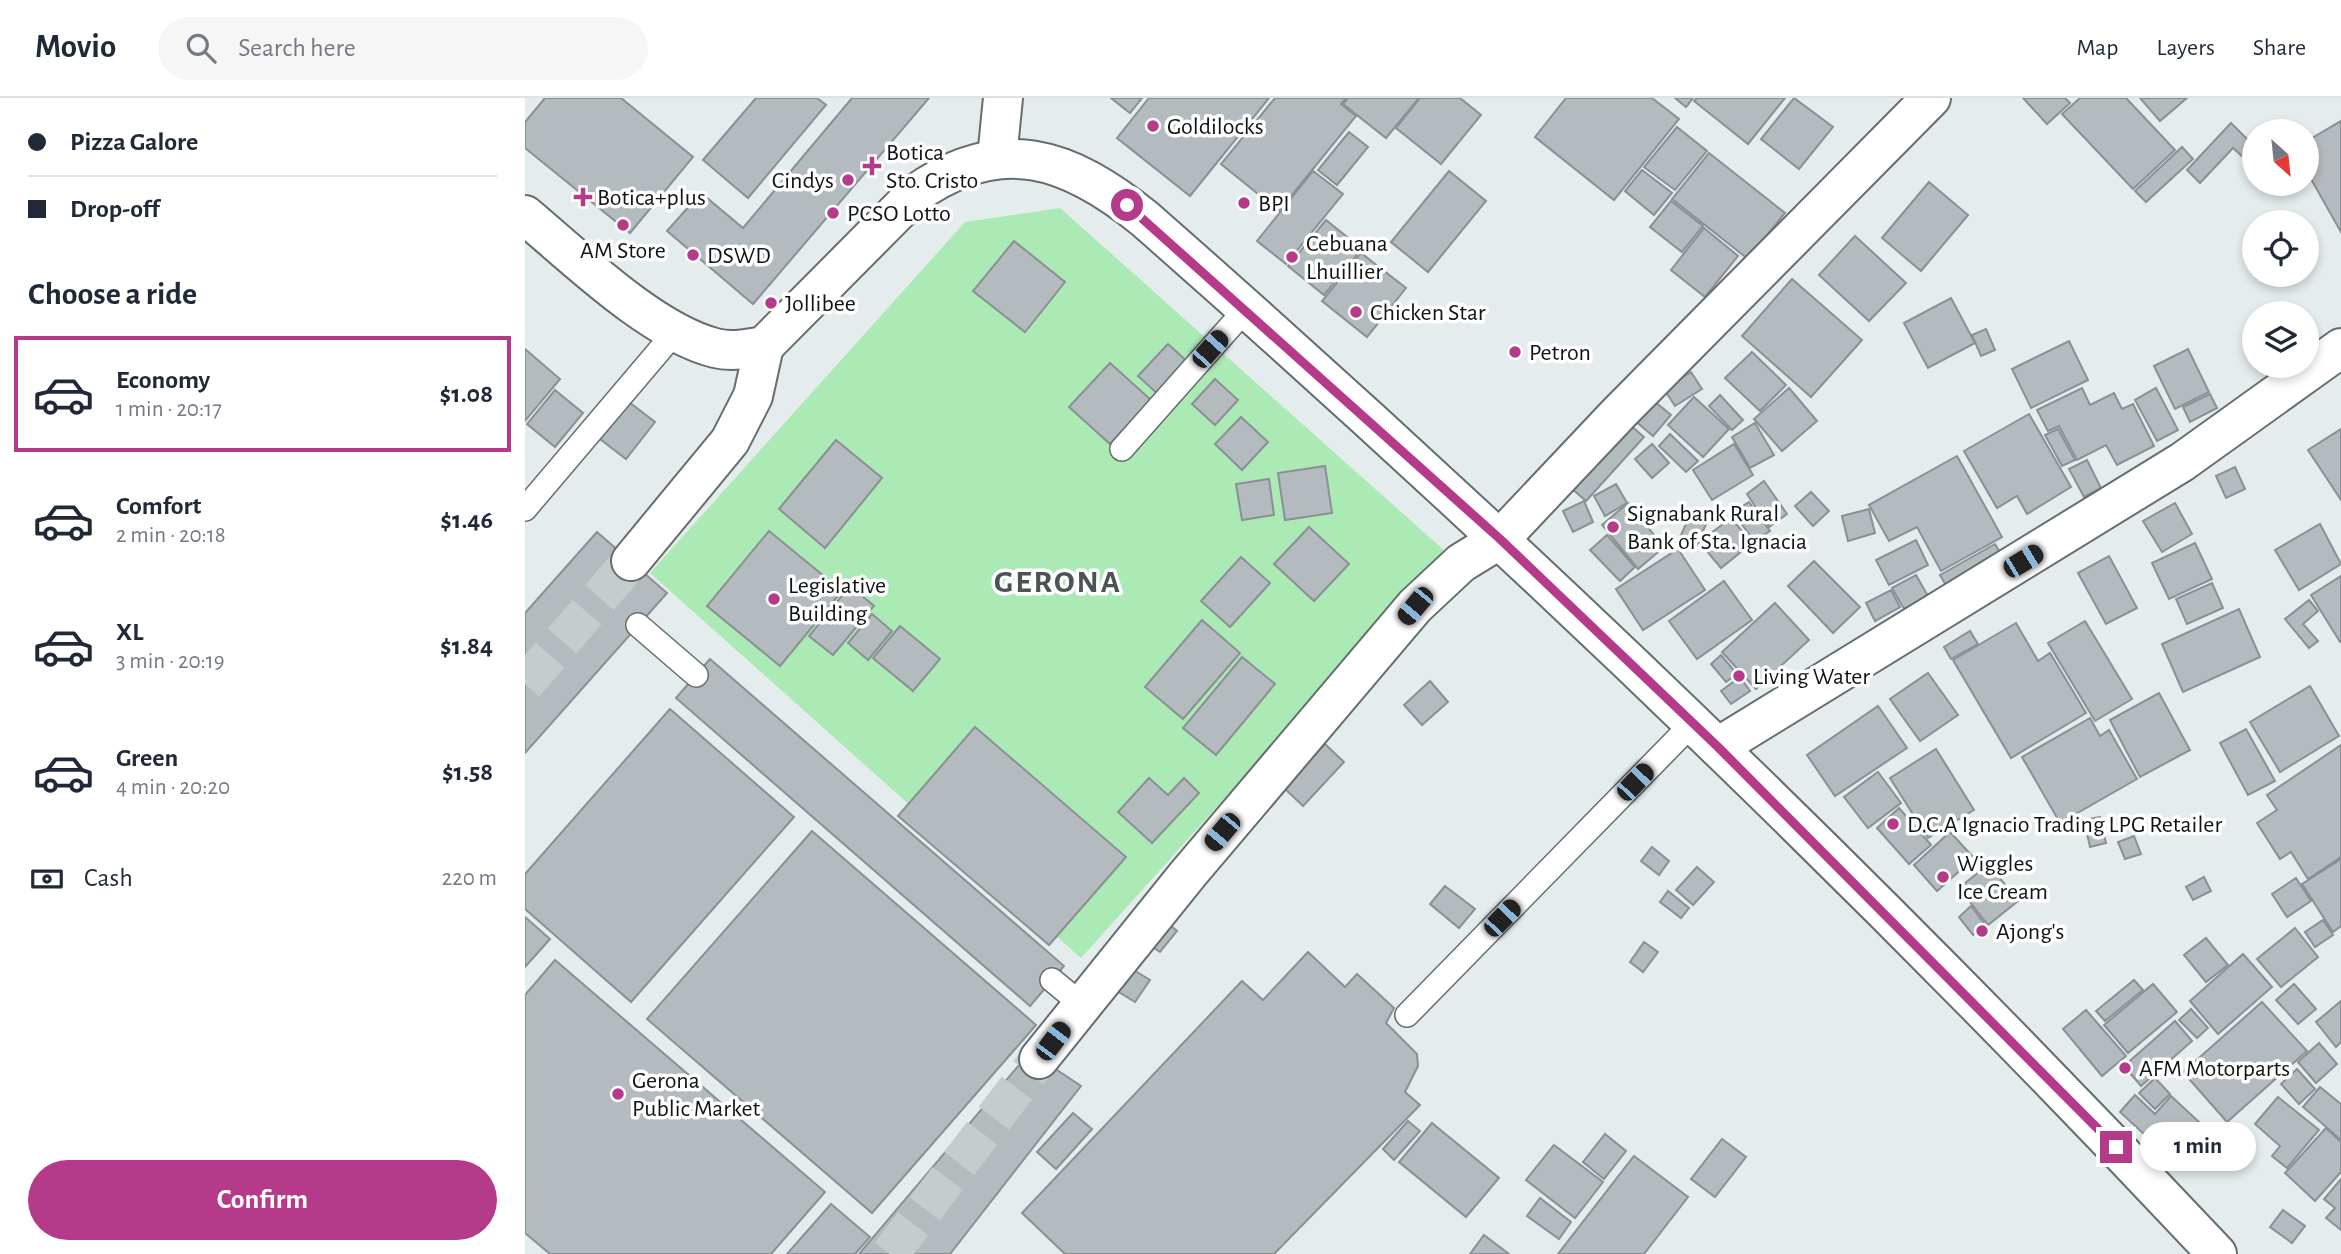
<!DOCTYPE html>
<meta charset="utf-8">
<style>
body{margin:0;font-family:"Alegreya Sans",sans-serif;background:#f6f6f7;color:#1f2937;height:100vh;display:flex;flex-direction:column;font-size:26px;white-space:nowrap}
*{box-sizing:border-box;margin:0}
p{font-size:23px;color:#747a83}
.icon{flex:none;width:38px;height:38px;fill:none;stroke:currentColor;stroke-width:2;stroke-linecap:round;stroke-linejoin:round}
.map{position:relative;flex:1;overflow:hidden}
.sheet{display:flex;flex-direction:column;background:#fff;width:525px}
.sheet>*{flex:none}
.hud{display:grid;align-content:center;height:154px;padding:0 28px;background:#fff}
.needle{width:46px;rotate:153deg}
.buttons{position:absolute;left:1717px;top:21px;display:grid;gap:14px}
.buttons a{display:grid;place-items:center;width:77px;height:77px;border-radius:50%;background:#fff;box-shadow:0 4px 10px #0003;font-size:35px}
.end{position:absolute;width:32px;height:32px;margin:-16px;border:9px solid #b63a8a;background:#fff;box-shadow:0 0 0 4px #fff}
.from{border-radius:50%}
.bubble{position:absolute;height:49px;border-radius:24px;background:#fff;box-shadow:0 4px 10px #0003;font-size:23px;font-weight:600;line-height:49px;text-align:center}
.car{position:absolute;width:21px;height:42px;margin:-21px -10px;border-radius:9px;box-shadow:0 0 5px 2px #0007;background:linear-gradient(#222 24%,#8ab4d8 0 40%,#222 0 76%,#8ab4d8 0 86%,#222 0)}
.hud b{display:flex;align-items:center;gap:24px;height:66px;font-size:26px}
.hud b+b{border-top:2px solid #e0e1e3}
.hud i{width:18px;height:18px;background:#1f2937}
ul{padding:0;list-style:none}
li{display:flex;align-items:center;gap:21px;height:116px;margin:0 14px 10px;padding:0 14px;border:4px solid transparent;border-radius:0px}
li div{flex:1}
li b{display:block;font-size:26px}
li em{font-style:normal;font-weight:600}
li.active{border-color:#b63a8a}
li>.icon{width:63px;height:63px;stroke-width:1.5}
h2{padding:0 28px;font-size:32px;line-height:84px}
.pay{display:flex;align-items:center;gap:18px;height:77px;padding:0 28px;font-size:26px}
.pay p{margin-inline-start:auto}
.cta{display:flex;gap:14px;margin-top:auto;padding:14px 28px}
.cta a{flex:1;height:80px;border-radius:42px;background:#b63a8a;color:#fff;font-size:28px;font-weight:600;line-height:80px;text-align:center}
header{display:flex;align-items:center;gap:42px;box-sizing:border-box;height:98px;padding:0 35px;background:#fff;border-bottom:2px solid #e0e1e3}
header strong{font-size:33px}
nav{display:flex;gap:38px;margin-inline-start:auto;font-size:24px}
.search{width:490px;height:63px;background:#f6f6f7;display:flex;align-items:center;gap:18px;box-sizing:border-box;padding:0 24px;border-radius:38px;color:#747a83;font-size:26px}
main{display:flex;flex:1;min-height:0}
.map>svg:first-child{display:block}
.green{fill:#abe9b5}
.building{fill:#b4bbbe;stroke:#8a9094;stroke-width:2}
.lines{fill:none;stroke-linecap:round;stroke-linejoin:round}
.minor-tunnel{stroke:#c4cccc;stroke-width:38;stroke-dasharray:38 19;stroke-linecap:butt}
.service-casing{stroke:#656d6d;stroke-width:26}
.minor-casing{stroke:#656d6d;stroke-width:42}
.tertiary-casing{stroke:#656d6d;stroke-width:42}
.secondary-casing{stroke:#656d6d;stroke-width:42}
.service{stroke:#fff;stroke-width:23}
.minor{stroke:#fff;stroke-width:38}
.tertiary{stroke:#fff;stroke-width:38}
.secondary{stroke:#fff;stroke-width:38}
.route{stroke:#b63a8a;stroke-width:9}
.poi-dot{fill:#b63a8a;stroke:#fff;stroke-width:2.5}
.labels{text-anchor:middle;stroke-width:7;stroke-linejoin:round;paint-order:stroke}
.poi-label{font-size:24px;fill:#111414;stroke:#fff;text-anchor:start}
.district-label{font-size:32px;font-weight:bold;letter-spacing:2px;fill:#4c5353;stroke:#fff}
</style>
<header>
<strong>Movio</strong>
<div class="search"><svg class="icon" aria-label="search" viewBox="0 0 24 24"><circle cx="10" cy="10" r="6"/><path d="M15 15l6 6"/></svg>Search here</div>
<nav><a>Map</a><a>Layers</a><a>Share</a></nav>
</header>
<main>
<section class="sheet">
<div class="hud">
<b><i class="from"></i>Pizza Galore</b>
<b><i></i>Drop-off</b>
</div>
<h2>Choose a ride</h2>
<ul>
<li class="active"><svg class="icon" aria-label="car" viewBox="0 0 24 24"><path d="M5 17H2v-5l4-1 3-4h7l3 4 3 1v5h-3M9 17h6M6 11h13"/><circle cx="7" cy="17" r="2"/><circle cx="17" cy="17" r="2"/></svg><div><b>Economy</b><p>1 min · 20:17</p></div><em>$1.08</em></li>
<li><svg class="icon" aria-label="car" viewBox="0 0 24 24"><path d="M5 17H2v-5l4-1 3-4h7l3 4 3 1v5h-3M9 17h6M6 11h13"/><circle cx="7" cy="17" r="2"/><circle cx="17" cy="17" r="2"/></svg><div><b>Comfort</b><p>2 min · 20:18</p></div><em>$1.46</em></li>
<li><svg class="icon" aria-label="car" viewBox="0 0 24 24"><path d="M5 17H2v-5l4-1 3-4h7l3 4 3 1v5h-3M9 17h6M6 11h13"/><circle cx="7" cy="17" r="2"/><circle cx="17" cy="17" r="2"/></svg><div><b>XL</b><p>3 min · 20:19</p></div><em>$1.84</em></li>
<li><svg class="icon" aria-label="car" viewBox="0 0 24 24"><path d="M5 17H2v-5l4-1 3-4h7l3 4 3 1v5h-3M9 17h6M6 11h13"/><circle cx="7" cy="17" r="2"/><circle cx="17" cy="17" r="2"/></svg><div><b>Green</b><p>4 min · 20:20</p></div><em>$1.58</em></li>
</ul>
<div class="pay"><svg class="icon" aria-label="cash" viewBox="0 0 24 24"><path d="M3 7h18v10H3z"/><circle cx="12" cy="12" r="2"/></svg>Cash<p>220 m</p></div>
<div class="cta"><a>Confirm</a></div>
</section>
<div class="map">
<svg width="1816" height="1156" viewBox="0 0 1816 1156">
<rect width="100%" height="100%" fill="#e4eced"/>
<path class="green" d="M535,110L921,454L556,860L125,475L440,124Z"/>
<g class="building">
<path d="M20,0H96L168,59L105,135L0,50V24Z"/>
<path d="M231,0H292L301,7L223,100L178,62Z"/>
<path d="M327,0H404L228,206L142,133L176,95L218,130Z"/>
<path d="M586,0H617L605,15Z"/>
<path d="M624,0H744L665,98L592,40Z"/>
<path d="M750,0H821L816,6L831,18L754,113L696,66Z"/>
<path d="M823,0H894L861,40L818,6Z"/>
<path d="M895,0H935L956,17L916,66L871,30Z"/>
<path d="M1041,0H1127L1154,21L1089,102L1010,39Z"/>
<path d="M1150,0H1168L1161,9Z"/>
<path d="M1172,0H1260L1223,46L1169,3Z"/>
<path d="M1269,0L1308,29L1274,71L1236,41Z"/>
<path d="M1498,0H1540L1545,5L1522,26Z"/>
<path d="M1555,0H1601L1650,52L1608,91L1537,16Z"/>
<path d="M1615,0H1662L1635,23Z"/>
<path d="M1816,23V134L1782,74V43Z"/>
<path d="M1706,25L1729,48L1718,59L1708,50L1675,85L1662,72Z"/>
<path d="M1152,29L1182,53L1150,92L1119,69Z"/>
<path d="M824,34L843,49L812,87L793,72Z"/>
<path d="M1657,49L1668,61L1621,104L1610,93Z"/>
<path d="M1184,55L1260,115L1223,161L1147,101Z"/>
<path d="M1117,72L1147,95L1129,117L1100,93Z"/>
<path d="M788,73L818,96L761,166L732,143Z"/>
<path d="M924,73L961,103L903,174L866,144Z"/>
<path d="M1404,84L1443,117L1396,173L1357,140Z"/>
<path d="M1146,103L1178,128L1157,154L1125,129Z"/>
<path d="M801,122L837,151L799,197L763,168Z"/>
<path d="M1179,130L1213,158L1180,199L1146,172Z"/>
<path d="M1330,138L1381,185L1344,223L1294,177Z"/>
<path d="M489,143L540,184L500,234L448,193Z"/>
<path d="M836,155L881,190L842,239L797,203Z"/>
<path d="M1267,181L1337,242L1286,299L1217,238Z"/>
<path d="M1426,200L1450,245L1403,270L1379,225Z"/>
<path d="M1461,231L1470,252L1456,258L1447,237Z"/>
<path d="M1544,243L1563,282L1506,310L1487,271Z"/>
<path d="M643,246L664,265L634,297L613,278Z"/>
<path d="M0,251L35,281L0,323Z"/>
<path d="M1663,251L1684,294L1650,311L1629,268Z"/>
<path d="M1227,254L1261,287L1235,313L1200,280Z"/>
<path d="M585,265L626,302L585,346L544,309Z"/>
<path d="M1166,274L1177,291L1150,308L1139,291Z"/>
<path d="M690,281L713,302L690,327L667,306Z"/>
<path d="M1264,290L1292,323L1257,353L1229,321Z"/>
<path d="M1557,290L1565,307L1589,295L1597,311L1608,306L1629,348L1592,367L1581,347L1552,362L1534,328L1523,333L1512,312Z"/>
<path d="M1631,290L1653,332L1632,343L1610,302Z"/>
<path d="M30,292L58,315L30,349L2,326Z"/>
<path d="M1685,296L1692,310L1665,324L1658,309Z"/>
<path d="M1195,297L1218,322L1207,332L1184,308Z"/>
<path d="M1124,299L1146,317L1128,338L1107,320Z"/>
<path d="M1169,299L1204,331L1178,359L1143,327Z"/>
<path d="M104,304L130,324L101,361L75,341Z"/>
<path d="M1504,316L1546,389L1502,416L1492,398L1472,410L1439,353Z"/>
<path d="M716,319L743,344L717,372L690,346Z"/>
<path d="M1096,319L1119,339L1061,403L1038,383Z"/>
<path d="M1230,325L1249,357L1225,370L1207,339Z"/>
<path d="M1533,331L1550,362L1537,368L1520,337Z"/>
<path d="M1816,331V402L1783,352Z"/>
<path d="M1145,336L1173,363L1161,374L1134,348Z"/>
<path d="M311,342L357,380L300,450L254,411Z"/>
<path d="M1127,346L1144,365L1127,380L1110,361Z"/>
<path d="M1209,346L1228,377L1187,402L1168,372Z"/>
<path d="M1432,358L1477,439L1416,473L1392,429L1364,443L1344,407Z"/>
<path d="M1562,362L1576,390L1559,399L1544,371Z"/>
<path d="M800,368L807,415L760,422L753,375Z"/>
<path d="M1710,369L1720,391L1701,400L1691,378Z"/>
<path d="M744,381L749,417L717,422L711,386Z"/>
<path d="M1239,383L1262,416L1244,429L1222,396Z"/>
<path d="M1091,386L1102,405L1080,418L1069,398Z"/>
<path d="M1286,394L1304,413L1288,428L1270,408Z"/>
<path d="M1059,403L1068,424L1048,434L1038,413Z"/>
<path d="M1224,404L1245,433L1229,443L1208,414Z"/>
<path d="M1103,405L1139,449L1113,471L1077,427Z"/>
<path d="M1650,405L1667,436L1637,454L1618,423Z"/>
<path d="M1344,411L1350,435L1323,443L1317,418Z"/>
<path d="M1165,417L1182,424L1169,453L1152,446Z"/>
<path d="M1206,420L1227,445L1196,470L1174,444Z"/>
<path d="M1795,426L1816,466L1774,492L1750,452Z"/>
<path d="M784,429L824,466L789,503L749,466Z"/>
<path d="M244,433L317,493L255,568L182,508Z"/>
<path d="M72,434L142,495L0,655V515Z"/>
<path d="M1082,437L1110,469L1095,483L1065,452Z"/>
<path d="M1391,442L1403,467L1364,487L1351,462Z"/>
<path d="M1670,445L1687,481L1644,501L1627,465Z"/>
<path d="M1470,446L1477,458L1422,489L1415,477Z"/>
<path d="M1153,451L1180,492L1118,532L1091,491Z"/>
<path d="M1584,458L1612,510L1581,526L1553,475Z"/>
<path d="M716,459L745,485L705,529L676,503Z"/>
<path d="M1289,463L1335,509L1308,535L1263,488Z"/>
<path d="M1391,477L1403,498L1379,511L1367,490Z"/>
<path d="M1816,478V543L1815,544L1786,497Z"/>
<path d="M1199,483L1227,522L1172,561L1144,523Z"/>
<path d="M1687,485L1698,510L1662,526L1651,501Z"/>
<path d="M325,488L349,508L308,557L284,538Z"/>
<path d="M1366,492L1375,509L1350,523L1341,505Z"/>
<path d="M1784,502L1793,513L1778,526L1793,543L1784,550L1760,521Z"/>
<path d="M1250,505L1284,542L1231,591L1197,554Z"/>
<path d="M1714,511L1735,559L1658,594L1637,546Z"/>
<path d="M347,516L367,533L343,562L323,545Z"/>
<path d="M677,522L715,555L658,621L620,589Z"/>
<path d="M1560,523L1607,601L1570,623L1523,545Z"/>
<path d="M1491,525L1513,563L1525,555L1561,615L1486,660L1428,562Z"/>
<path d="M375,528L415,561L388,593L348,560Z"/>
<path d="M1445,533L1453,546L1426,561L1419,549Z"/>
<path d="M1196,557L1212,576L1201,584L1186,566Z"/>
<path d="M717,559L750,586L691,657L658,630Z"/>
<path d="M185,561L539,868L505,908L151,600Z"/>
<path d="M1403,575L1433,617L1395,643L1365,601Z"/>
<path d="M1215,579L1225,593L1206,606L1196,593Z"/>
<path d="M905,583L923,604L897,627L879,607Z"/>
<path d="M1785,588L1814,638L1755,674L1725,624Z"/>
<path d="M1634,595L1665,652L1615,679L1585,622Z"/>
<path d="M1353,608L1382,650L1310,698L1282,657Z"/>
<path d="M145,611L269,719L106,904L0,811V776Z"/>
<path d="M1565,620L1575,638L1584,632L1612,681L1535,725L1497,659Z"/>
<path d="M450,629L601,759L524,847L373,718Z"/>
<path d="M1721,631L1750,683L1723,697L1695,645Z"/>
<path d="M800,646L819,664L778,708L759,690Z"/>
<path d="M1816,647V759L1783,781L1766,754L1755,761L1732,725L1752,712L1742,697Z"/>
<path d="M1411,651L1449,712L1403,740L1365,680Z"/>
<path d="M1353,674L1376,705L1343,730L1319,699Z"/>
<path d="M624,680L643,697L659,680L674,695L627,745L593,714Z"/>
<path d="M1374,710L1406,747L1384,766L1352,730Z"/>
<path d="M1575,719L1581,745L1565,749L1559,722Z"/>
<path d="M287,733L511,927L347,1115L122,921Z"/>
<path d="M1425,734L1449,760L1412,793L1389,767Z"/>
<path d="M1609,738L1616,756L1600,761L1593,744Z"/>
<path d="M1127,749L1144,763L1134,777L1116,763Z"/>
<path d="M1816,761V828L1808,834L1777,786Z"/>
<path d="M1464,766L1493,803L1463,827L1434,790Z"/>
<path d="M1172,769L1189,784L1168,807L1151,792Z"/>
<path d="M1679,779L1686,793L1668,802L1661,789Z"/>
<path d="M1771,780L1786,803L1762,819L1747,796Z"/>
<path d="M920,788L950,811L934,830L905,806Z"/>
<path d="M1143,793L1164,810L1156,820L1135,804Z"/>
<path d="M1446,808L1461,828L1448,837L1434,819Z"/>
<path d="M0,819L25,841L0,869Z"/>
<path d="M1798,822L1808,837L1790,849L1780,834Z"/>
<path d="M640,823L652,833L635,854L623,846Z"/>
<path d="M1770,830L1793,859L1756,889L1732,861Z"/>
<path d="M1681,840L1703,867L1681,884L1659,857Z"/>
<path d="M1119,844L1133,854L1118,874L1105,864Z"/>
<path d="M783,854L820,889L832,876L869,910L861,925L892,956L893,968L880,994L895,1007L749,1156H540L497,1115L717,883L738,902Z"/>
<path d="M1718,856L1747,889L1693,936L1665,903Z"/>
<path d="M30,862L300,1094L246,1156H25L0,1135V897Z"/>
<path d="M607,871L625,882L610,904L592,893Z"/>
<path d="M1609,882L1618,892L1580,923L1571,913Z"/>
<path d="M1628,886L1652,914L1603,955L1579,927Z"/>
<path d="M1769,886L1791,911L1773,926L1751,902Z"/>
<path d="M1816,903V944L1811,949L1791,924Z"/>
<path d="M1737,904L1782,953L1702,1024L1658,974Z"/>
<path d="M1666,911L1683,930L1672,940L1654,922Z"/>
<path d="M1561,912L1601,958L1577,978L1538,931Z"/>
<path d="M1650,923L1667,943L1616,988L1599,968Z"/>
<path d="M1794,945L1812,966L1791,985L1773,964Z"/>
<path d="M505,954L556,988L425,1156H334Z"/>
<path d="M1772,971L1790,991L1774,1006L1756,986Z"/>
<path d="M1630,980L1645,996L1630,1011L1614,995Z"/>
<path d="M1795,989L1816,1006V1042L1778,1009Z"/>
<path d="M1610,997L1630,1016L1646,998L1674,1024L1643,1058L1595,1014Z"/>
<path d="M1753,999L1794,1032L1762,1070L1747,1058L1755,1048L1730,1026Z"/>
<path d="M548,1015L567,1031L531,1071L512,1054Z"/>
<path d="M883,1023L895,1033L869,1062L858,1051Z"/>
<path d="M907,1025L974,1080L941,1119L874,1064Z"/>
<path d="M1801,1030L1816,1044V1074L1790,1103L1760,1075Z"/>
<path d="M1080,1036L1101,1053L1079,1081L1058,1064Z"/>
<path d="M1197,1041L1221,1059L1190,1099L1166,1081Z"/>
<path d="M1029,1047L1078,1084L1050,1120L1001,1082Z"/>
<path d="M1109,1058L1163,1099L1119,1156H1033Z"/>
<path d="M1816,1081V1132L1801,1120L1810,1110L1799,1101Z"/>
<path d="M1015,1100L1046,1124L1034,1141L1002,1118Z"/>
<path d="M306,1106L345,1139L330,1156H262Z"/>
<path d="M1758,1112L1780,1128L1767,1145L1745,1129Z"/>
<path d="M959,1137L984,1156H945Z"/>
</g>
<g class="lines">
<g class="minor-tunnel">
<path d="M0,586L106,463"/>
<path d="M365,1156L514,961"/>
</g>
<g class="service-casing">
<g id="service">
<path d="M597,351L721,211"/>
<path d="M0,411L151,233"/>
<path d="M113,527L171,577"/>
<path d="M527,882L556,906"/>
<path d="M882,917L1168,625"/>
</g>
</g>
<g class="minor-casing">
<g id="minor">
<path d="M472,60L478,0"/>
<path d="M106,463L205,343L228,298L239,248"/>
<path d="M514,961L663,776L890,508L936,465L975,441L1094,315L1406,0"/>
</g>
</g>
<g class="tertiary-casing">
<path id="tertiary" d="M1193,649L1657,364L1816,250"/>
</g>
<g class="secondary-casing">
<path id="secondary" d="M0,117C50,159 127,234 190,250C206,254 223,251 239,248L389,97C475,35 544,59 620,121C993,449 1352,794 1692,1156"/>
</g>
<use href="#service" class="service"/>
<use href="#minor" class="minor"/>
<use href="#tertiary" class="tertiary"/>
<use href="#secondary" class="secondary"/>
</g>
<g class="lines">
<path class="route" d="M602,107L975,441L1193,649L1591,1049"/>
</g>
<g class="poi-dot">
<circle cx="628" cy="28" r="7"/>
<path d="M343.5 57.5h7v7h7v7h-7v7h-7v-7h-7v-7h7z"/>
<circle cx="323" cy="82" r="7"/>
<path d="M54.5 88.5h7v7h7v7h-7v7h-7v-7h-7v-7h7z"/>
<circle cx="719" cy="105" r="7"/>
<circle cx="308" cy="115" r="7"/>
<circle cx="98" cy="127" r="7"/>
<circle cx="168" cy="157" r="7"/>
<circle cx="767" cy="159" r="7"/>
<circle cx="246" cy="205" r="7"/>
<circle cx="831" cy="214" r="7"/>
<circle cx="990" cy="254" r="7"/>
<circle cx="1088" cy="429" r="7"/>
<circle cx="249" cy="501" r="7"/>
<circle cx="1214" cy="578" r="7"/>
<circle cx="1368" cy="726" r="7"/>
<circle cx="1418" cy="779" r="7"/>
<circle cx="1457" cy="833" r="7"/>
<circle cx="1600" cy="970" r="7"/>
<circle cx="93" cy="996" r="7"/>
</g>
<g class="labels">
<g class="poi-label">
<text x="642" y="36">Goldilocks</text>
<text x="361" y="62">Botica<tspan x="361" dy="28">Sto. Cristo</tspan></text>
<text x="309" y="90" text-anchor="end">Cindys</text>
<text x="72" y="107">Botica+plus</text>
<text x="733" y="113">BPI</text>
<text x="322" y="123">PCSO Lotto</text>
<text x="781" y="153">Cebuana<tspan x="781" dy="28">Lhuillier</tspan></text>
<text x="98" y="160" text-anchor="middle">AM Store</text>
<text x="182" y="165">DSWD</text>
<text x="260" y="213">Jollibee</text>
<text x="845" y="222">Chicken Star</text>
<text x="1004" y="262">Petron</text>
<text x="1102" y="423">Signabank Rural<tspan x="1102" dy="28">Bank of Sta. Ignacia</tspan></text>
<text x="263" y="495">Legislative<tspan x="263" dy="28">Building</tspan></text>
<text x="1228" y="586">Living Water</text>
<text x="1382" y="734">D.C.A Ignacio Trading LPG Retailer</text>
<text x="1432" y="773">Wiggles<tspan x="1432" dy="28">Ice Cream</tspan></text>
<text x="1471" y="841">Ajong's</text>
<text x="1614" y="978">AFM Motorparts</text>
<text x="107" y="990">Gerona<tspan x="107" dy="28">Public Market</tspan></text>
</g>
<g class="district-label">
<text x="533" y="494">GERONA</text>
</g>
</g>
</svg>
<div class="buttons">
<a><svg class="needle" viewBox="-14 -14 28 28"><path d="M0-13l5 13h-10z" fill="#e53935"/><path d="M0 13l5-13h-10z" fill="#747a83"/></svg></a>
<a><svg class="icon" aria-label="locate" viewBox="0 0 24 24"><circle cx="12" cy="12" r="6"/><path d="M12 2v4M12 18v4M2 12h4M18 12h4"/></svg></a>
<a><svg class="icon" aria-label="layers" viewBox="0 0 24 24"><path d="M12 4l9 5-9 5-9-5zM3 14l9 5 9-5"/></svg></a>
</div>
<i class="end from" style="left:602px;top:107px"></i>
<i class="end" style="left:1591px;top:1049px"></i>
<div class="bubble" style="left:1615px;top:1024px;width:116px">1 min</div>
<i class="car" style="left:685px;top:251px;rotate:42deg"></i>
<i class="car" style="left:1498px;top:463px;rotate:59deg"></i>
<i class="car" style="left:890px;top:508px;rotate:220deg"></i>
<i class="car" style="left:1110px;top:684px;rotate:44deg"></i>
<i class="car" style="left:697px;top:734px;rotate:220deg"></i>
<i class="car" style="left:977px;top:820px;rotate:44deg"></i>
<i class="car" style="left:528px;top:943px;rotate:37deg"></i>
</div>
</main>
